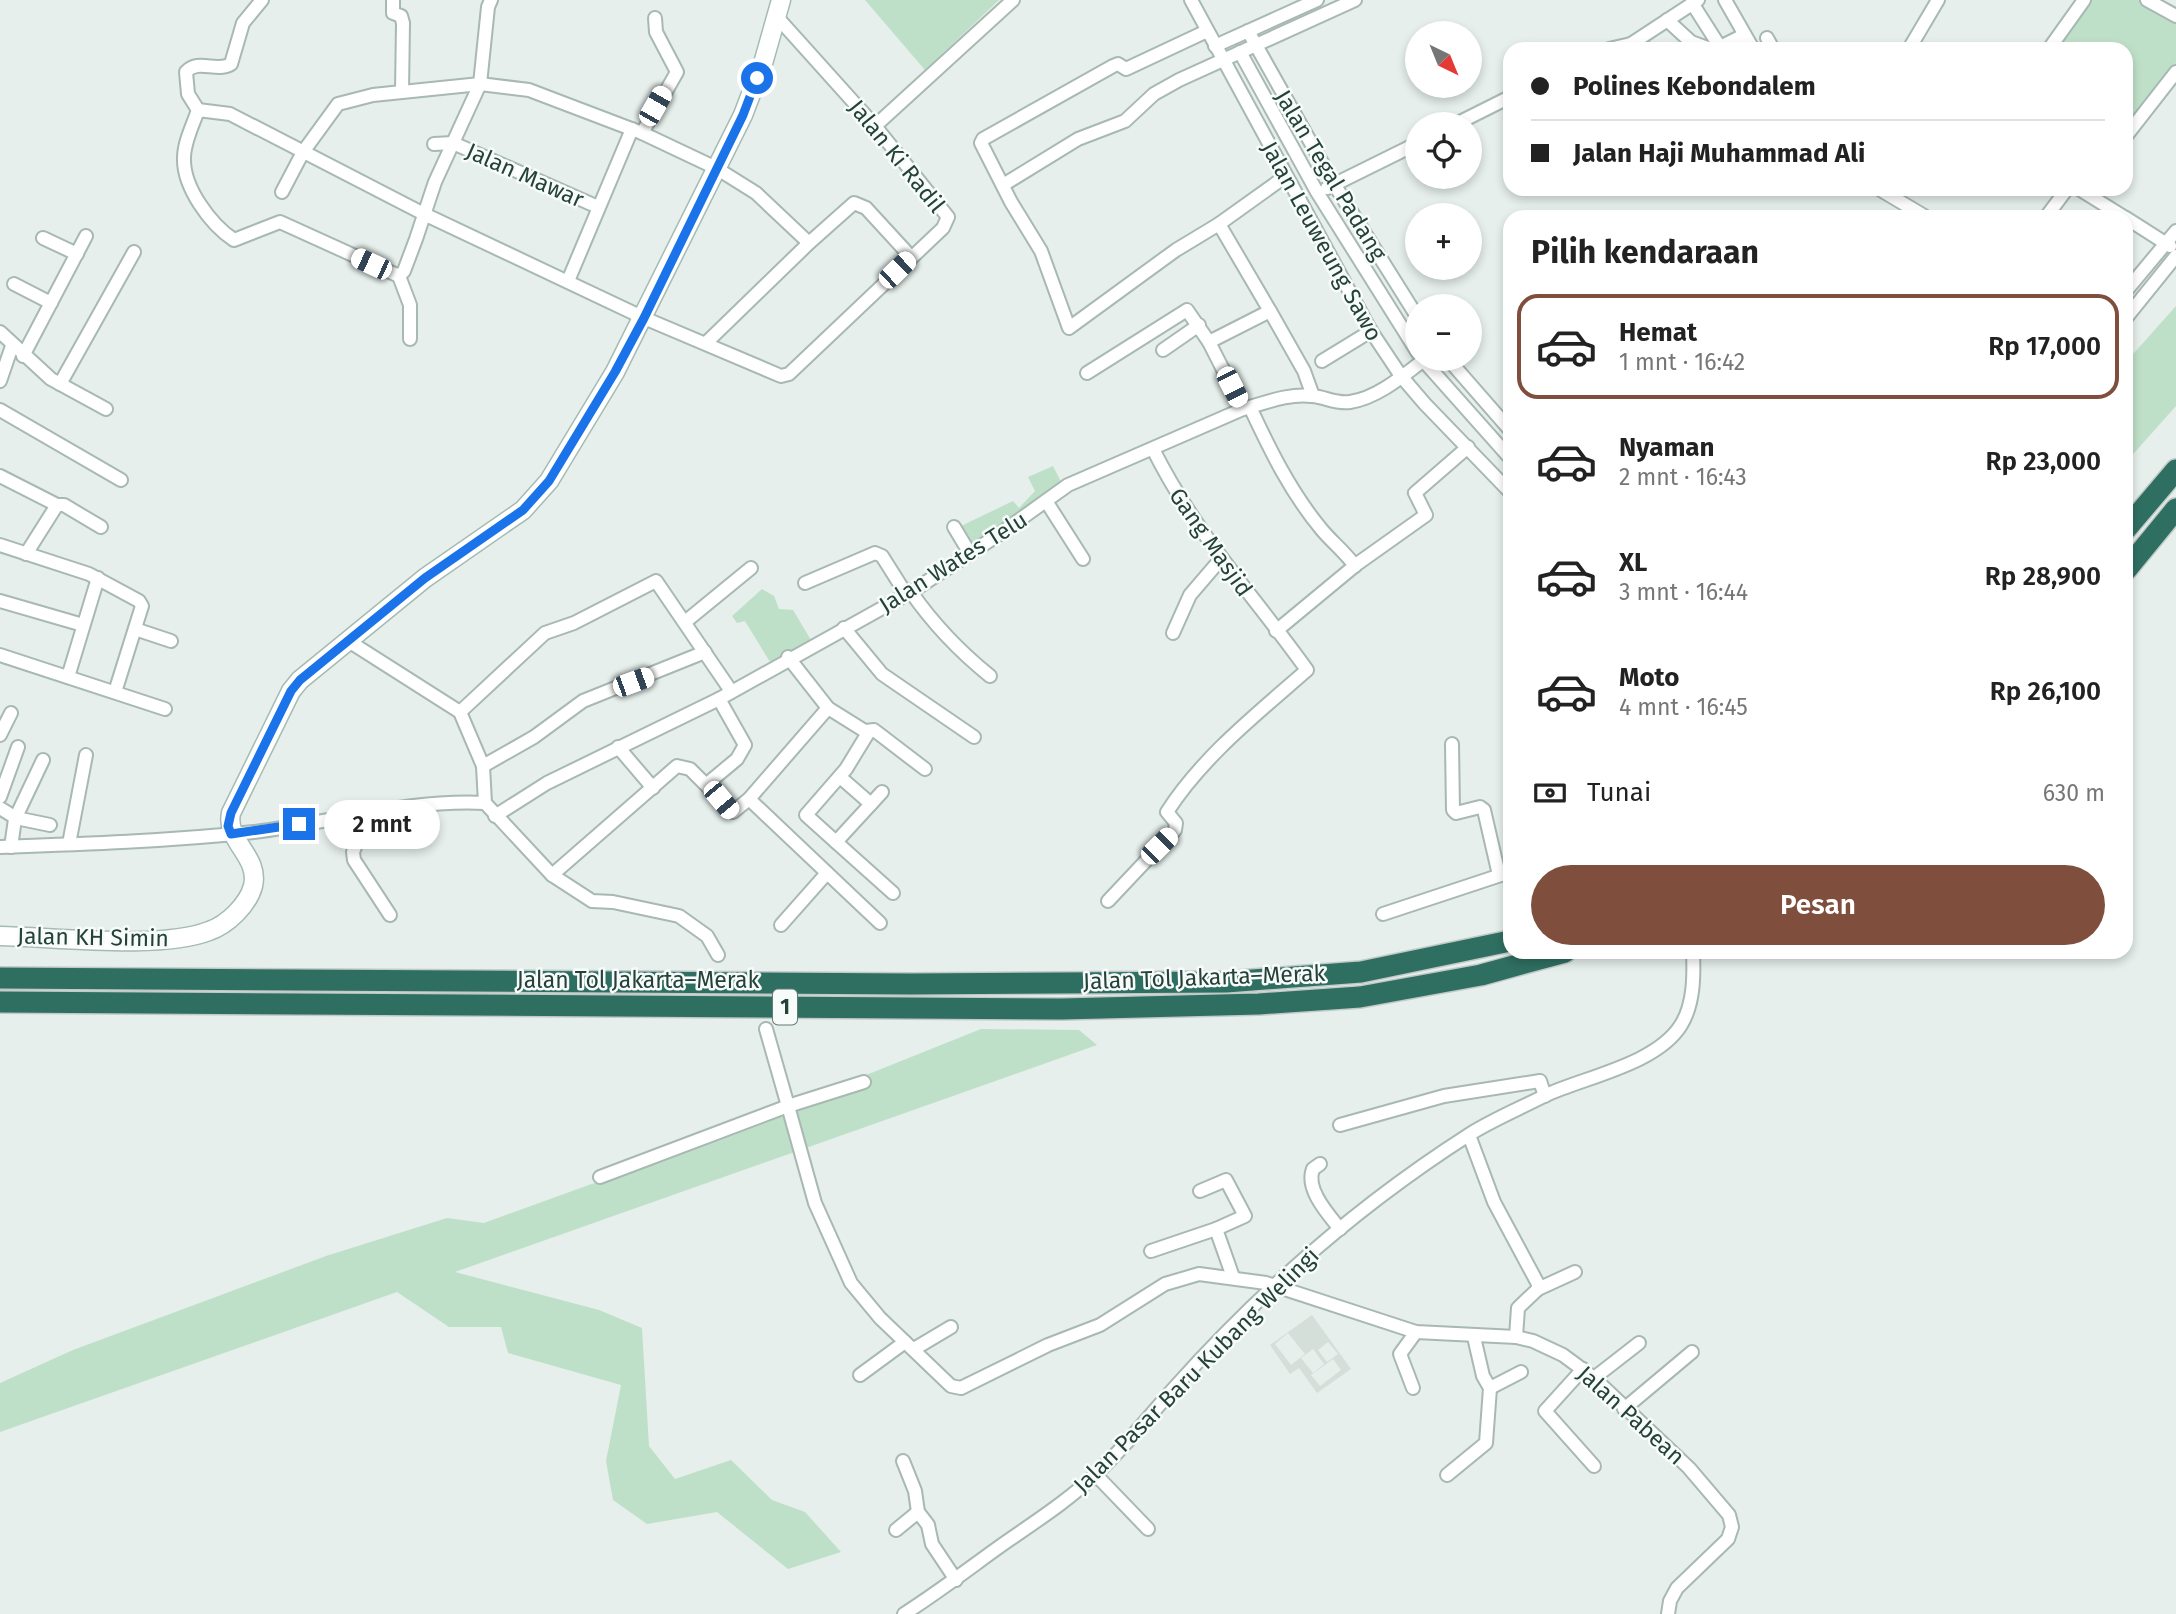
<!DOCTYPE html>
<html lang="id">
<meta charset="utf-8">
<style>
body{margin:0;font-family:"Fira Sans",sans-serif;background:#f2f2f2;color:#222;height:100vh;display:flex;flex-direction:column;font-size:26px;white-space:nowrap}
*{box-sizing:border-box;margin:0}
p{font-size:23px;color:#767676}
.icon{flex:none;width:38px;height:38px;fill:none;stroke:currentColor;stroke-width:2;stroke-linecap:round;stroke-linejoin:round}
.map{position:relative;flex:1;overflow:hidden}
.side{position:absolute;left:1503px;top:210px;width:630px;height:749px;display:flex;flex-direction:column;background:#fff;border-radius:21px;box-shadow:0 4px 10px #0003}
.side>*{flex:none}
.hud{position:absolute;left:1503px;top:42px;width:630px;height:154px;border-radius:21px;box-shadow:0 4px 10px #0003;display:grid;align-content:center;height:154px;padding:0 28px;background:#fff}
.needle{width:46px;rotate:137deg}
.tools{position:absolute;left:1405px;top:21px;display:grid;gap:14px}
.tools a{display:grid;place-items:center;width:77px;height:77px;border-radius:50%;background:#fff;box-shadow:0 4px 10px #0003;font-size:35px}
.end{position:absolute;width:32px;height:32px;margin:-16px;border:9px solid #1a73e8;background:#fff;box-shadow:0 0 0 4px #fff}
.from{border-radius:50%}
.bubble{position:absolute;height:49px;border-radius:24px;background:#fff;box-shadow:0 4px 10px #0003;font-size:23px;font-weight:600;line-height:49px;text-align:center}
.car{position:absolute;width:21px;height:42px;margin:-21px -10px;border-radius:9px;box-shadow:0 0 5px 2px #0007;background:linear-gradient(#fff 24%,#345 0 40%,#fff 0 76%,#345 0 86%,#fff 0)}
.hud b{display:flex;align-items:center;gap:24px;height:66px;font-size:26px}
.hud b+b{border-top:2px solid #e0e0e0}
.hud i{width:18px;height:18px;background:#222}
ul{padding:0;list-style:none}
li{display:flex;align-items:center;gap:21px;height:105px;margin:0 14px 10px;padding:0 14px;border:4px solid transparent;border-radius:21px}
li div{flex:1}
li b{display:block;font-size:26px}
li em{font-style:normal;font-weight:600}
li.selected{border-color:#804e3d}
li>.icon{width:63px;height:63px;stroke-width:1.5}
h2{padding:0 28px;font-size:32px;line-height:84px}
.pay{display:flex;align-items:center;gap:18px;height:77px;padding:0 28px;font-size:26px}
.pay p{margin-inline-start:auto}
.cta{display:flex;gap:14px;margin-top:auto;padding:14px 28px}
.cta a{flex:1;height:80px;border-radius:42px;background:#804e3d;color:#fff;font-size:28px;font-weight:600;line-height:80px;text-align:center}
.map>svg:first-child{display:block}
.built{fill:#d4dfda;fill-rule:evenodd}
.green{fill:#bfe0c8}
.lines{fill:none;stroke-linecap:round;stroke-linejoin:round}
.street-casing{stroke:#a8b8b2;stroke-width:16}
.secondary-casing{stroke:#a4bbb3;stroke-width:21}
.highway-casing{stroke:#c2cac8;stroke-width:24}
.street{stroke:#fff;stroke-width:12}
.secondary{stroke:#fff;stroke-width:18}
.highway{stroke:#2f6f62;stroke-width:21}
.route{stroke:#1a73e8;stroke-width:9}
.labels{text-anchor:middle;stroke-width:5;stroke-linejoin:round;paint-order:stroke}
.shield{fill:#f7fbf9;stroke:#637a73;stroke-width:2}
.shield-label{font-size:21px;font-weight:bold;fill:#24423a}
.street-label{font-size:23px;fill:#24423a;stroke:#f7fbf9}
</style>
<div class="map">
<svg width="2176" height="1614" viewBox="0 0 2176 1614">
<rect width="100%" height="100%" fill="#e6efeb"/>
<path class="built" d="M1312,1315L1351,1369L1317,1393L1299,1368L1290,1374L1270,1345ZM1288,1333L1305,1354L1291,1365L1275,1344ZM1328,1342L1338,1354L1327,1362L1318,1350ZM1313,1349L1324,1364L1313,1373L1301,1358ZM1333,1359L1341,1370L1320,1386L1311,1375Z"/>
<g class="green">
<path d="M865,0H999L925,70Z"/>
<path d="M2079,0H2143L2176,20V63L2126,125V49H2043Z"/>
<path d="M2176,306V406L2126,462V362Z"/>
<path d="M1053,466L1062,484L970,547L959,527L1013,501L1019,508L1035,491L1028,477Z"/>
<path d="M762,589L774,596L779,609L793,610L811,640L770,662L745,621L737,623L732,616Z"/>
<path d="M981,1029L1079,1030L1097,1045L455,1272L599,1310L642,1328L649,1446L675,1479L731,1460L772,1500L805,1512L841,1552L788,1569L717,1512L647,1524L613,1500L606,1461L621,1385L508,1353L501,1327H449L397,1292L0,1432V1383L73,1350L326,1256L447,1218L484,1223L622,1173Z"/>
</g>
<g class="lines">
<g class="street-casing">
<g id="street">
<path d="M393,0V13L401,16L403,23L402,91"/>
<path d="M491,0L488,7L480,84L435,182L416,239L404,271L399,276L280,222L234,240C210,224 183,187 184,158C184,142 193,125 198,110L230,114L424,214L644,318L781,376L789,374L943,228L948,217L875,126L777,17"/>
<path d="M1191,0L1371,331L1401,376L1425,404L1510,492"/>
<path d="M1725,0L1753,49"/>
<path d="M2147,0L2176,16"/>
<path d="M1692,3L1720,47L1744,35"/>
<path d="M1667,20L1691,42L1710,49"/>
<path d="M1207,31L1126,69L1118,64L1113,66L983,139L981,143L1011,202L1041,251L1069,328L1176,250L1219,224"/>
<path d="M1248,31L1334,184L1418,318"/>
<path d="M1767,38L1773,49"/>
<path d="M1631,44L1698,0"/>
<path d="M1215,46L1317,0"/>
<path d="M1609,49L1631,44L1647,49"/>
<path d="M1909,49L1938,0"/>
<path d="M2049,49L2084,0"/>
<path d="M1240,52L1317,192L1418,353"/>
<path d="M198,110L188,94L186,72C198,58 217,73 231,64L243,23L262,0"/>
<path d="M1456,124L1510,97"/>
<path d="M875,126L1013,0"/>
<path d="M642,133L677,72L656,32L655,18"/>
<path d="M2126,136L2176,72"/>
<path d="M434,144L453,143L598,207"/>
<path d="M1003,185L1078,139L1125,121L1154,94L1179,80L1355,0"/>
<path d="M1327,188L1418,143"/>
<path d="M1879,189L1926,217"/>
<path d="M2079,189L2124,217"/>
<path d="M282,192L303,152L338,104L373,95L480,84L529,90L642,133L716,168L756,193L809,243"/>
<path d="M2046,217L2067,189"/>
<path d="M2126,218L2170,246"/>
<path d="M43,238L77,254"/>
<path d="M399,276L410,305V339"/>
<path d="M568,281L632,129"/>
<path d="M14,284L51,303"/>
<path d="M2126,291L2176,231"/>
<path d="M1270,311L1219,224L1286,176"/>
<path d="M2126,318L2176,256"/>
<path d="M0,332L51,379L106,409"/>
<path d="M1209,342L1243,409"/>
<path d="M706,343L809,243L854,203L866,208L911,257"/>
<path d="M1163,350L1199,325"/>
<path d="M23,356L86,236"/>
<path d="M1422,359L1510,458"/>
<path d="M1448,359L1510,430"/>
<path d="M1322,361L1371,331"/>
<path d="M1087,373L1187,310L1209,342L1270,311L1304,371L1313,396"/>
<path d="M0,381L12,346"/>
<path d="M60,384L134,252"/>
<path d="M1250,407C1270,450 1291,493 1322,530C1332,542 1344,551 1355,566"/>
<path d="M0,410L121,480"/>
<path d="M0,476L57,505"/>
<path d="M1046,501L1083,559"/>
<path d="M954,527L969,552"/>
<path d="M0,545L89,574L139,601L142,606L115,692"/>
<path d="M26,554L57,505H64L101,527"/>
<path d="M805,583L875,553L882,556L906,594"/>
<path d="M911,592C934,625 959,651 990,676"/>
<path d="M0,601L83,625"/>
<path d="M685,622L751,568"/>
<path d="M844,628L882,674L974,737"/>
<path d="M135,629L171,641"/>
<path d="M1276,631L1357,564L1426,515L1415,493L1468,447"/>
<path d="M1173,633L1190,595L1220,560"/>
<path d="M350,642L460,712L483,766L485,803L552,875L592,901L613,902L679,916L707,936L718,955"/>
<path d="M0,655L165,709"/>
<path d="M788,657L828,708L868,733L846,769L806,815L836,842L882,792"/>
<path d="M68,677L98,578"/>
<path d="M460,712L545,633L574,623L656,581L731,691"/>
<path d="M866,731L874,730L925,769"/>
<path d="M0,735L11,713"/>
<path d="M1452,744L1453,810L1456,813L1480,807L1484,810L1499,875"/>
<path d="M618,747L653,788"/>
<path d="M483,766L534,737L583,701L705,652"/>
<path d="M840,777L871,804"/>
<path d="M707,784L737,759L745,745L719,699"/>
<path d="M0,797L18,747"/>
<path d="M749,799L880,923"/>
<path d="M0,808L16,818L50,825"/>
<path d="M348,816L358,840L353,852L354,860L390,915"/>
<path d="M495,816L547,783L719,699L911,592L1001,533L1068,485L1243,409C1265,403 1289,393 1312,396C1326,397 1335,404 1350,402C1377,398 1403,376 1425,359"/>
<path d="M836,842L893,893"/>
<path d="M69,844L86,755"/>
<path d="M0,847C85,844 169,841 254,832C331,823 407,799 485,803"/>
<path d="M11,847L15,819L43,760"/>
<path d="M552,875L677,766L690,769L733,812L749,799L828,708"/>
<path d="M1108,901L1175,830L1176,823L1167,812C1203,756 1258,713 1307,670C1252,593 1196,535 1153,449"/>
<path d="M1383,914L1510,872"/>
<path d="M781,925L827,873"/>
<path d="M864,1082L788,1106L815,1203L851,1283L880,1318L951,1386L961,1388L1048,1345L1100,1325L1165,1284L1199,1274L1266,1283L1416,1332L1516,1337L1533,1341L1563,1355L1594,1378L1689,1468L1729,1515L1732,1527L1728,1539L1677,1588L1670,1601L1668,1614"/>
<path d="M1340,1125L1444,1096L1540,1081L1545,1096"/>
<path d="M1469,1135L1494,1202L1538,1284V1289L1518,1308L1516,1337"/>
<path d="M1320,1164L1313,1169C1305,1189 1328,1214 1340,1229"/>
<path d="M600,1177L788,1106L766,1029"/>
<path d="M1200,1191L1226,1180L1245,1216L1216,1229L1233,1277"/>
<path d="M1151,1251L1216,1229"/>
<path d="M1538,1289L1575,1272"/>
<path d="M1474,1337L1483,1376L1490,1388L1521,1372"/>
<path d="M914,1349L951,1327"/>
<path d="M1583,1369L1545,1411L1594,1466"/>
<path d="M860,1375L905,1342"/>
<path d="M1594,1378L1639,1343"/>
<path d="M1413,1388L1400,1354L1416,1332"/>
<path d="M1624,1409L1692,1352"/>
<path d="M903,1461L915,1491L918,1512"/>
<path d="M1096,1475L1148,1529"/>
<path d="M1447,1475L1486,1443L1490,1388"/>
<path d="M896,1530L918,1512L928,1525L932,1544L956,1580"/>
<path d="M904,1614C937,1593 967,1570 999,1547C1033,1523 1067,1502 1097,1473C1126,1446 1149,1416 1176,1386C1261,1291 1362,1203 1470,1134C1494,1119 1521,1108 1546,1095C1585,1077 1657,1064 1681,1025C1694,1004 1694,976 1693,952"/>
</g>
</g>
<g class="secondary-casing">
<path id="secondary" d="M0,936C56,937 160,950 209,931C227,925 248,905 253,886C260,856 225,842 231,813L291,691L300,680L425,578L523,510L549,481L615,372L743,115L764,60L781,0"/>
</g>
<g class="highway-casing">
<g id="highway">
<path d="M2126,529L2176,470"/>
<path d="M2126,570L2176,509"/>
<path d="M0,978L911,984L1226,982L1361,972L1510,941"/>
<path d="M0,1002L1062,1009L1259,1004L1360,997L1481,975L1565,952"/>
</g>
</g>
<use href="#street" class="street"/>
<use href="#secondary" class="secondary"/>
<use href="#highway" class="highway"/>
</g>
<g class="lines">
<path class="route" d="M299,824L231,834L228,826L231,813L291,691L300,680L425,578L523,510L549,481L615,372L644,318L743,115L757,78"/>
</g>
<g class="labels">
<rect class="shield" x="773" y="989.5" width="24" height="35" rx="5"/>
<g class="shield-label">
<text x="785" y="1014">1</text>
</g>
<g class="street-label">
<text transform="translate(897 156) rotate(51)" y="8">Jalan Ki Radil</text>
<text transform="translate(525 175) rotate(24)" y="8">Jalan Mawar</text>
<text transform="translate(1331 175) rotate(59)" y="8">Jalan Tegal Padang</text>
<text transform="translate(1322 241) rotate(61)" y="8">Jalan Leuweung Sawo</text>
<text transform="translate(1211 542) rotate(55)" y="8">Gang Masjid</text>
<text transform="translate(953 562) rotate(-32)" y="8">Jalan Wates Telu</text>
<text transform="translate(93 937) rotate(1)" y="8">Jalan KH Simin</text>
<text transform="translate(1204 977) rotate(-2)" y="8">Jalan Tol Jakarta–Merak</text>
<text x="638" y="988">Jalan Tol Jakarta–Merak</text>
<text transform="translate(1196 1370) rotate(-45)" y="8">Jalan Pasar Baru Kubang Welingi</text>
<text transform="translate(1631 1415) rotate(42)" y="8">Jalan Pabean</text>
</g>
</g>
</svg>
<div class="tools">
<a><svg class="needle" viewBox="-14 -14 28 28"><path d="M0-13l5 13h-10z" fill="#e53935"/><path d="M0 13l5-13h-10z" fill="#767676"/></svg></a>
<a><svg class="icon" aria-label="locate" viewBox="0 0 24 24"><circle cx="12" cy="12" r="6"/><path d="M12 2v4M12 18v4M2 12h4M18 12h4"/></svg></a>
<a>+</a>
<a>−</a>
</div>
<i class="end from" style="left:757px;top:78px"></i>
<i class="end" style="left:299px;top:824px"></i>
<div class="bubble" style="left:324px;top:800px;width:116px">2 mnt</div>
<i class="car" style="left:655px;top:106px;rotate:30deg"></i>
<i class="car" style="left:371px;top:264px;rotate:295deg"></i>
<i class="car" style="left:897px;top:270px;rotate:46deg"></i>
<i class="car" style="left:1232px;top:387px;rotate:153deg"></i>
<i class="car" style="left:633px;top:682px;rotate:70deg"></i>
<i class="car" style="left:721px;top:800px;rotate:140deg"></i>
<i class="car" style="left:1159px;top:846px;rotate:45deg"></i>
<div class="hud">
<b><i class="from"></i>Polines Kebondalem</b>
<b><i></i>Jalan Haji Muhammad Ali</b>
</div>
<section class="side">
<h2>Pilih kendaraan</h2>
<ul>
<li class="selected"><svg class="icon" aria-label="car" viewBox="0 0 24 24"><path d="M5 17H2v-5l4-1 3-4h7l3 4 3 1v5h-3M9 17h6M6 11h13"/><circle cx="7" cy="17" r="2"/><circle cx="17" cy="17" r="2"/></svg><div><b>Hemat</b><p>1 mnt · 16:42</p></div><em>Rp 17,000</em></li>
<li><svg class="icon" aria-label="car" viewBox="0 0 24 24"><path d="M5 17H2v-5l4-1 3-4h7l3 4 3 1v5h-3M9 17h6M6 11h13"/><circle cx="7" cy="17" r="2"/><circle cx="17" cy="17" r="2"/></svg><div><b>Nyaman</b><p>2 mnt · 16:43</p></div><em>Rp 23,000</em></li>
<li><svg class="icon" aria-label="car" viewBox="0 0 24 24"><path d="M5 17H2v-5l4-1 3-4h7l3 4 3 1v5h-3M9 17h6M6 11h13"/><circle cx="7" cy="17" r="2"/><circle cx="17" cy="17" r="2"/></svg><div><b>XL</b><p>3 mnt · 16:44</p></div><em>Rp 28,900</em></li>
<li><svg class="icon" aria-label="car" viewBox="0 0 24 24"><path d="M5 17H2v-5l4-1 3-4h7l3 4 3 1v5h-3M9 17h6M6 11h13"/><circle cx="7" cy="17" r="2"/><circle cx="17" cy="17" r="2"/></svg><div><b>Moto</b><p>4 mnt · 16:45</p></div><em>Rp 26,100</em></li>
</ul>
<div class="pay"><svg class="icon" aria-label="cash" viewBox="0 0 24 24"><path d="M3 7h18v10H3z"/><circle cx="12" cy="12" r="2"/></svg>Tunai<p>630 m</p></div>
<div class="cta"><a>Pesan</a></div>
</section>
</div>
